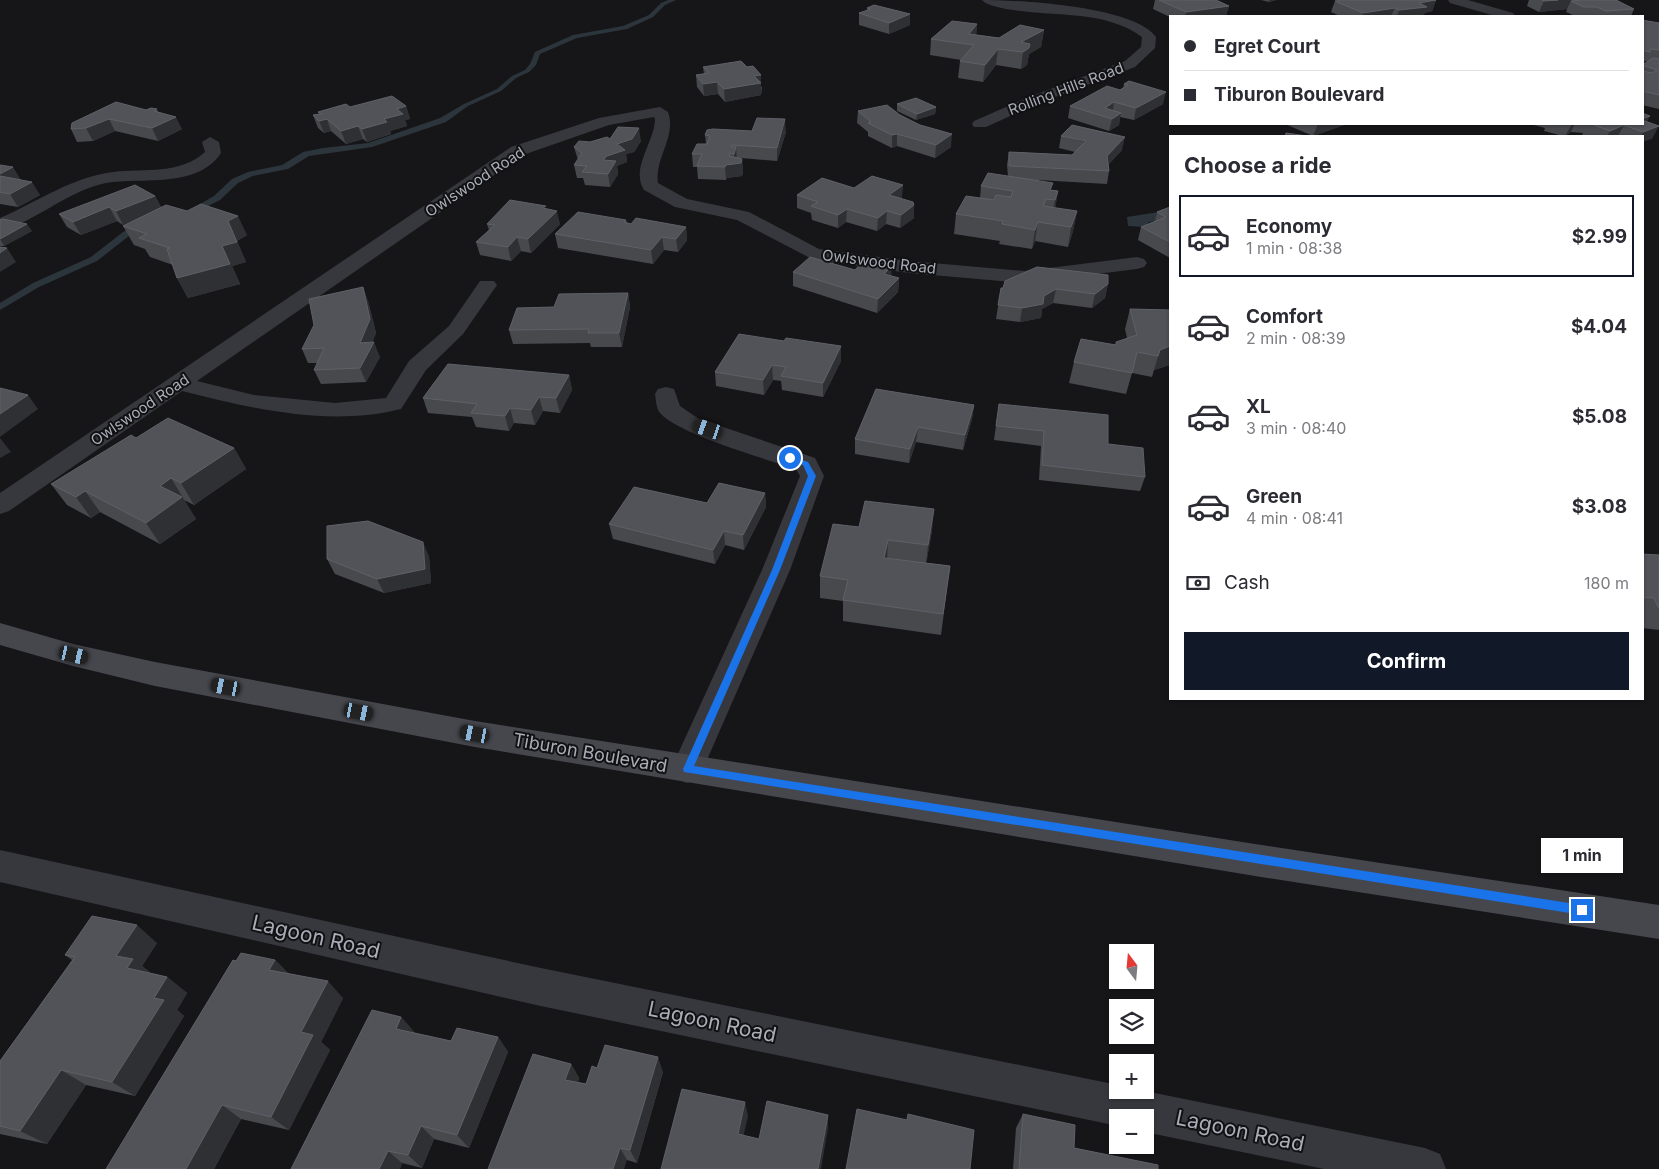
<!DOCTYPE html>
<meta charset="utf-8">
<style>
body{margin:0;font-family:Inter,sans-serif;background:#f2f2f3;color:#2b2b33;height:100vh;display:flex;flex-direction:column;font-size:19px;white-space:nowrap}
*{box-sizing:border-box;margin:0}
p{font-size:16px;color:#7c7c81}
.icon{flex:none;width:28px;height:28px;fill:none;stroke:currentColor;stroke-width:2;stroke-linecap:round;stroke-linejoin:round}
.map{position:relative;flex:1;overflow:hidden}
.side{position:absolute;left:1169px;top:135px;width:475px;height:565px;display:flex;flex-direction:column;background:#fff;border-radius:0px;box-shadow:0 1px 4px #0004}
.side>*{flex:none}
.hud{position:absolute;left:1169px;top:15px;width:475px;height:110px;border-radius:0px;box-shadow:0 1px 4px #0004;display:grid;align-content:center;height:110px;padding:0 15px;background:#fff}
.needle{width:32px;rotate:344deg}
.fabs{position:absolute;left:1109px;top:944px;display:grid;gap:10px}
.fabs a{display:grid;place-items:center;width:45px;height:45px;border-radius:0px;background:#fff;box-shadow:0 1px 4px #0004;font-size:25px}
.end{position:absolute;width:22px;height:22px;margin:-11px;border:6px solid #1a73e8;background:#fff;box-shadow:0 0 0 2px #fff}
.from{border-radius:50%}
.bubble{position:absolute;height:35px;border-radius:0px;background:#fff;box-shadow:0 1px 4px #0004;font-size:16px;font-weight:700;line-height:35px;text-align:center}
.car{position:absolute;width:15px;height:30px;margin:-15px -8px;border-radius:6px;box-shadow:0 0 4px 1px #0007;background:linear-gradient(#222 24%,#8ab4d8 0 40%,#222 0 76%,#8ab4d8 0 86%,#222 0)}
.hud b{display:flex;align-items:center;gap:18px;height:48px;font-size:19px}
.hud b+b{border-top:1px solid #e1e1e2}
.hud i{width:12px;height:12px;background:#2b2b33}
ul{padding:0;list-style:none}
li{display:flex;align-items:center;gap:15px;height:82px;margin:0 10px 8px;padding:0 5px;border:2px solid transparent;border-radius:0px}
li div{flex:1}
li b{display:block;font-size:19px}
li em{font-style:normal;font-weight:700}
li.selected{border-color:#111827}
li>.icon{width:45px;height:45px;stroke-width:1.5}
h2{padding:0 15px;font-size:22px;line-height:60px}
.pay{display:flex;align-items:center;gap:12px;height:55px;padding:0 15px;font-size:19px}
.pay p{margin-inline-start:auto}
.action{display:flex;gap:10px;margin-top:auto;padding:10px 15px}
.action a{flex:1;height:58px;border-radius:0px;background:#111827;color:#fff;font-size:20px;font-weight:700;line-height:58px;text-align:center}
.map>svg:first-child{display:block}
.water{fill:#2c353c}
.lines{fill:none;stroke-linecap:round;stroke-linejoin:round}
.stream{fill:#2c353c;fill-rule:evenodd}
.minor{fill:#37383d;fill-rule:evenodd}
.secondary{fill:#45474d;fill-rule:evenodd}
.wall{fill:#47494d}
.shaded-wall{fill:#2f3033}
.building{fill:#525359;stroke:#5f6168}
.route{fill:#1a73e8}
.labels{text-anchor:middle;stroke-width:4;stroke-linejoin:round;paint-order:stroke}
.far-street-label{font-size:15px;fill:#a8adb8;stroke:#111113}
.street-label{font-size:18px;fill:#a8adb8;stroke:#111113}
.near-street-label{font-size:21px;fill:#a8adb8;stroke:#111113}
</style>
<div class="map">
<svg width="1659" height="1169" viewBox="0 0 1659 1169">
<rect width="100%" height="100%" fill="#161618"/>
<path class="water" d="M1165,211L1170,218L1149,222L1145,227L1128,226L1127,217Z"/>
<g class="lines">
<g class="stream">
<path d="M668,0H676L665,5L653,17L627,29L577,38L540,54L536,65L529,72L516,78L501,91L468,106L446,122L372,147L309,156L288,169L253,176L238,183L220,200L193,214L186,212L214,196L232,179L248,172L282,165L303,152L323,148L368,143L440,118L464,104L497,89L512,76L525,70L530,64L535,52L573,35L623,26L649,15L661,3Z"/>
<path d="M140,224L147,226L129,236L97,261L39,287L0,310V303L33,283L91,257L123,232Z"/>
</g>
<g class="minor">
<path d="M982,0C1019,0 1134,6 1156,37L1155,48L1135,67L1039,103L986,127H974L972,124L974,121L1029,97L1125,61L1141,47L1142,37C1125,24 1101,18 1080,16C1061,13 993,13 982,0Z"/>
<path d="M1448,0H1468L1513,13L1515,16H1495L1450,3Z"/>
<path d="M660,107L668,112C677,137 654,158 658,183L687,199L749,212L819,249L909,261L1025,271L1137,257L1144,259L1147,263L1144,267L1137,269L1025,283L909,273L814,260L737,220L675,207L644,190C630,169 655,141 655,119L654,117L609,125L523,155L197,381L254,395L335,403L386,398L409,361L449,326L480,281H494L497,285L463,334L426,370L401,409C329,427 253,409 182,391L9,511L0,514V493L511,147L599,118Z"/>
<path d="M210,137L219,142L221,153C197,189 142,177 106,183C67,191 37,221 0,231V218C37,202 72,177 113,172C144,168 180,175 205,152L202,142Z"/>
<path d="M666,387L674,389L680,406L699,419L815,458L824,476L790,570L703,769L698,779L687,783L676,779L671,769L762,570L800,476L796,469C766,459 678,434 660,413C656,408 656,400 655,394L658,389Z"/>
<path d="M0,850L536,967L1118,1085V1090H1140L1425,1148L1440,1154L1446,1169H1324L1145,1132V1118H1118V1126L536,1005L0,882Z"/>
</g>
<path class="secondary" d="M0,623L73,644L155,662L475,721L1255,844L1659,905V939L1255,876L475,747L155,686L73,666L0,645Z"/>
</g>
<g class="wall">
<path d="M1155,0H1216L1229,6L1226,16H1170V17L1153,9Z"/>
<path d="M1261,0H1276L1269,2Z"/>
<path d="M1436,0L1432,11L1425,13L1423,16H1340L1331,12L1335,1Z"/>
<path d="M1529,0H1616L1634,9L1631,16H1575L1566,12L1567,9L1539,12L1527,6Z"/>
<path d="M867,8L910,25L889,34L859,25V13L867,11Z"/>
<path d="M1642,20L1659,23V109L1642,105V65L1648,61H1645L1642,63Z"/>
<path d="M977,24L976,35L999,38L1044,30L1041,47L1029,54L1027,65L1021,69L996,65L983,82L958,78L960,61L961,60L930,55L931,39Z"/>
<path d="M703,67L762,87L761,95L725,102L718,94L704,96L697,87L696,75L704,74Z"/>
<path d="M1129,81L1163,104L1134,120L1120,117L1119,125L1109,131L1068,118L1070,106L1120,90L1123,88L1124,84Z"/>
<path d="M897,104L936,107L935,114L916,120L897,111Z"/>
<path d="M406,106L410,119L405,120L407,126L390,131L391,134L367,142L363,139L346,144L331,131L324,133L318,128L313,115L319,114L318,112L350,107Z"/>
<path d="M157,109L158,112L182,129L158,141L115,131L93,141L77,142L71,129L72,123L146,110Z"/>
<path d="M858,111L900,115L951,147L935,158L897,146L892,148L868,136V132L857,123Z"/>
<path d="M1650,116L1647,121L1652,139L1642,136H1584L1582,135L1583,133L1571,132L1565,136H1563L1544,131L1545,128L1530,124H1642Z"/>
<path d="M1285,124H1347L1313,136Z"/>
<path d="M752,131L786,132L777,161L741,158L742,159L743,172L742,176L727,178L726,180L698,179L697,167H693L692,154L706,144L705,135Z"/>
<path d="M1061,136L1122,150L1108,165L1109,171L1107,184L1038,180L1051,190L1058,191L1055,208L1077,211L1073,231L1068,247L1035,241L1032,249L999,244L1000,241L954,234L956,214L980,198L981,186L1008,176L1007,165L1009,152L1072,155L1075,152L1059,148Z"/>
<path d="M610,139L641,141L634,152L626,154L627,162L617,166L618,174L610,187L585,185L583,178H577L574,165L578,160L574,147L590,142Z"/>
<path d="M0,165L21,180L40,195L18,207L0,204Z"/>
<path d="M903,185L901,198L914,218L900,228L886,224L877,231L846,222L838,228L812,220L811,213L797,208V195Z"/>
<path d="M155,196L161,207L247,235L237,241L246,262L232,266L240,284L188,298L177,278L173,265L150,257L145,249L134,245L123,226L135,220L123,225L117,221L81,235L67,227L59,214Z"/>
<path d="M1170,207V258L1138,240L1141,227L1155,221L1157,212Z"/>
<path d="M546,209L560,224L531,253L521,251L511,261L480,255L476,242L489,230L487,224Z"/>
<path d="M0,220L32,231L4,246H0Z"/>
<path d="M626,220L627,223L631,224L686,227L687,240L678,252L664,250L653,264L558,248L555,234Z"/>
<path d="M855,270L891,276L899,278L898,292L877,313L793,286V272Z"/>
<path d="M1108,284L1105,298L1092,308L1053,303L1042,309L1041,318L1020,322L996,319L1001,288Z"/>
<path d="M628,293L630,307L622,347H591L590,343L513,344L509,330L554,307Z"/>
<path d="M368,301L376,333L372,343L380,357L366,382L321,384L314,370L318,363H308L302,349Z"/>
<path d="M1130,309L1170,310V365L1154,370L1152,377L1132,373L1126,394L1069,383L1074,362L1116,345L1127,338L1125,329Z"/>
<path d="M739,334L841,361L823,397L782,390L781,381L773,380L764,395L716,386L715,372Z"/>
<path d="M569,375L572,390L560,413L543,411L535,425L514,423L509,431L476,427L472,417L428,413L423,398Z"/>
<path d="M999,404L1108,444L1145,477L1140,491L1039,480L1041,446L994,440Z"/>
<path d="M974,405L972,419L963,450L916,442L909,463L855,454V439Z"/>
<path d="M136,438L234,448L246,469L194,505L184,500L196,519L160,544L100,512L91,518L67,505L51,484Z"/>
<path d="M765,493L766,507L744,550L725,545L715,564L613,539L609,524L707,503Z"/>
<path d="M859,527L932,531L926,563L950,566L941,635L843,621V601L820,598V576Z"/>
<path d="M1642,554L1659,555V630L1642,628Z"/>
<path d="M429,556L431,583L384,593L335,574L327,559Z"/>
<path d="M157,943L142,966L151,973L167,977L187,993L177,1010L184,1016L135,1096L86,1085L47,1144L0,1134V1061L72,960L65,955Z"/>
<path d="M275,960L288,973L343,998L321,1042L330,1050L289,1130L241,1119L214,1169L236,961Z"/>
<path d="M401,1017L415,1033L451,1041L498,1037L508,1052L469,1148L434,1139L422,1168L402,1163L400,1169H291Z"/>
<path d="M571,1064L579,1078L578,1082L586,1084L597,1068L663,1072L637,1163L627,1160L488,1169Z"/>
<path d="M1023,1114L1074,1148L1158,1169H1013L1016,1128Z"/>
</g>
<g class="shaded-wall">
<path d="M1269,0H1276L1269,2Z"/>
<path d="M1436,0L1432,11L1425,13L1423,16H1397L1399,10L1419,3Z"/>
<path d="M1558,0H1576L1574,2L1571,1L1567,9L1539,12L1544,1Z"/>
<path d="M1229,6L1226,16H1185L1186,12Z"/>
<path d="M1395,8L1391,16H1362L1363,13Z"/>
<path d="M910,14V25L889,34V23Z"/>
<path d="M977,24L976,40L969,34Z"/>
<path d="M1044,30L1041,47L1029,54L1027,65L1021,69L1023,52L1021,42Z"/>
<path d="M998,49L996,65L983,82L985,65Z"/>
<path d="M761,75V95L725,102L724,89L754,76Z"/>
<path d="M717,82L718,94L704,96L703,84Z"/>
<path d="M1166,92L1163,104L1134,120L1136,108Z"/>
<path d="M1114,102L1112,115L1105,108Z"/>
<path d="M406,106L410,119L405,120L407,126L390,131L391,134L367,142L362,129L384,119L397,109Z"/>
<path d="M936,107L935,114L916,120L917,114Z"/>
<path d="M1121,113L1119,125L1109,131L1112,119Z"/>
<path d="M1650,116L1642,128V119Z"/>
<path d="M176,117L182,129L158,141L152,128Z"/>
<path d="M109,119L115,131L93,141L86,128Z"/>
<path d="M327,119L331,131L324,133L319,121Z"/>
<path d="M785,119L786,132L777,161V148Z"/>
<path d="M1318,124H1347L1313,136Z"/>
<path d="M1572,124H1575L1571,132L1565,136Z"/>
<path d="M1624,125L1618,136H1607L1610,131Z"/>
<path d="M358,126L363,139L346,144L341,131Z"/>
<path d="M1659,126L1652,139L1642,142V136H1641L1643,132Z"/>
<path d="M639,128L641,141L634,152L626,154L627,162L617,166L618,174L610,187L608,174L603,160L617,144Z"/>
<path d="M897,134V146L892,148V135Z"/>
<path d="M952,134L951,147L935,158L936,145Z"/>
<path d="M1125,137L1122,150L1104,169L1107,156Z"/>
<path d="M736,147L737,160L742,159L743,172L742,176L727,178L726,180L725,167L730,153L731,164L735,163L734,154Z"/>
<path d="M13,167L21,180L0,181V174Z"/>
<path d="M32,182L40,195L18,207L10,194Z"/>
<path d="M903,185L902,198L889,208V195Z"/>
<path d="M1058,191L1055,210L1051,219L1055,200Z"/>
<path d="M155,196L162,209L123,225L116,211Z"/>
<path d="M914,205V218L900,228L901,215Z"/>
<path d="M109,207L117,221L81,235L73,222Z"/>
<path d="M847,209L846,222L838,228V215Z"/>
<path d="M557,211L560,224L531,253L528,239Z"/>
<path d="M887,211L886,224L877,231L878,218Z"/>
<path d="M1077,211L1073,231L1068,247L1071,227Z"/>
<path d="M238,216L247,235L237,241L246,262L232,266L240,284L188,298L177,278L222,246L228,221Z"/>
<path d="M1038,222L1035,241L1032,249L1035,230Z"/>
<path d="M27,224L32,231L4,246L0,239Z"/>
<path d="M686,227L687,240L678,252L676,239Z"/>
<path d="M517,237L521,251L511,261L508,247Z"/>
<path d="M662,237L664,250L653,264L651,250Z"/>
<path d="M7,248L16,262L0,272V253Z"/>
<path d="M892,266L891,280L884,274Z"/>
<path d="M899,278L898,292L877,313L878,299Z"/>
<path d="M1108,284L1105,298L1092,308L1095,294Z"/>
<path d="M363,287L368,301L376,333L366,357L360,343Z"/>
<path d="M1056,289L1053,303L1042,309L1041,318L1020,322L1022,308Z"/>
<path d="M628,293L630,307L622,347L619,333Z"/>
<path d="M374,342L380,357L366,382L360,368Z"/>
<path d="M841,346V361L823,397V383Z"/>
<path d="M1170,346V365L1154,370L1160,350Z"/>
<path d="M772,365L773,380L764,395L763,380Z"/>
<path d="M569,375L572,390L560,413L556,398Z"/>
<path d="M28,395L38,409L0,437V414Z"/>
<path d="M539,397L543,411L535,425L531,410Z"/>
<path d="M974,405L972,419L963,450L965,435Z"/>
<path d="M510,408L514,423L509,431L505,416Z"/>
<path d="M918,427L916,442L909,463L910,449Z"/>
<path d="M0,438L11,452L0,458Z"/>
<path d="M234,448L246,469L194,505L181,483Z"/>
<path d="M171,478L196,519L160,544L146,523L160,486Z"/>
<path d="M85,491L100,512L91,518L76,497Z"/>
<path d="M765,493L766,507L744,550L743,535Z"/>
<path d="M934,509L932,531L926,566L928,545Z"/>
<path d="M724,531L725,545L715,564L713,550Z"/>
<path d="M888,540L887,561L884,558Z"/>
<path d="M423,542L429,556L431,583L384,593L377,579Z"/>
<path d="M137,925L157,943L142,966L154,976L127,968L116,956Z"/>
<path d="M275,960L291,977L269,970Z"/>
<path d="M167,977L187,993L177,1010L184,1016L135,1096L112,1082L154,998Z"/>
<path d="M328,981L343,998L321,1042L330,1050L289,1130L271,1117L301,1032Z"/>
<path d="M401,1017L415,1033L396,1029Z"/>
<path d="M498,1037L508,1052L469,1148L457,1135Z"/>
<path d="M658,1057L663,1072L637,1163L630,1150Z"/>
<path d="M571,1064L579,1078L574,1094L565,1080Z"/>
<path d="M61,1070L86,1085L47,1144L20,1131Z"/>
<path d="M745,1102L748,1116L741,1147L738,1134Z"/>
<path d="M222,1105L241,1119L214,1169H186Z"/>
<path d="M828,1115V1128L821,1169H818Z"/>
<path d="M421,1126L434,1139L422,1168L408,1155Z"/>
<path d="M620,1148L627,1160L624,1169H613Z"/>
<path d="M388,1151L402,1163L400,1169H379Z"/>
</g>
<g class="building">
<path d="M1159,0H1216L1229,6L1186,12Z"/>
<path d="M1342,0H1436L1419,3L1427,7L1399,10L1395,8L1363,13L1335,1Z"/>
<path d="M1542,0H1558L1544,1Z"/>
<path d="M1581,0H1616L1634,9L1606,11L1597,7H1584L1571,1Z"/>
<path d="M874,5L910,14L889,23L859,13L871,9L867,8Z"/>
<path d="M1642,20L1659,23V50L1650,49V52L1642,50Z"/>
<path d="M952,21L977,24L969,34L999,38L1020,25L1044,30L1021,42L1030,44L1029,48L1023,52L998,49L985,65L960,61L974,45L931,39Z"/>
<path d="M1653,58L1659,59V95L1642,91V71L1652,73L1657,70L1642,65Z"/>
<path d="M741,61L747,67L753,66L761,75L754,76L761,83L724,89L717,82L703,84L696,75L709,73L703,67Z"/>
<path d="M1129,81L1166,92L1136,108L1114,102L1105,108L1121,113L1112,119L1070,106L1107,86L1120,90L1128,85L1124,84Z"/>
<path d="M392,96L406,106L397,109L403,114L384,119L387,122L362,129L358,126L341,131L327,119L319,121L313,115L321,114L318,112L346,104L350,107Z"/>
<path d="M916,98L936,107L917,114L897,104Z"/>
<path d="M116,102L146,110L151,108L157,109L154,111L176,117L152,128L109,119L86,128L71,129L72,123Z"/>
<path d="M887,105L900,115L920,125L952,134L936,145L897,134L892,135L868,123L871,122L858,111Z"/>
<path d="M1642,113L1650,116L1642,119Z"/>
<path d="M757,118L785,119L777,148L732,145L731,147H736L734,154L730,153L729,156L742,159L741,163L726,165L725,167L697,166L702,154H692L697,144H707L710,136L705,135L707,130L713,129L752,131Z"/>
<path d="M1642,120L1659,126L1643,132L1624,125L1610,131L1591,124H1642Z"/>
<path d="M1072,125L1125,137L1107,156L1109,171L1009,166V152L1072,155L1086,141L1061,136Z"/>
<path d="M618,127L639,128L632,139L617,144L625,150L607,156L603,160L616,161L608,174L582,172L587,166L574,165L582,153L574,147L579,141L590,142L607,137L610,139Z"/>
<path d="M1286,133L1307,136H1285Z"/>
<path d="M0,165L13,167L0,174Z"/>
<path d="M988,173L1053,183L1050,190L1058,191L1055,200L1046,199L1043,206L1077,211L1071,227L1038,222L1035,230L1002,224L1003,221L956,214L966,196L994,200L996,195L1011,197L1013,191L981,186Z"/>
<path d="M0,176L32,182L10,194L0,192Z"/>
<path d="M872,176L903,185L889,195L913,202L914,205L901,215L887,211L878,218L847,209L838,215L811,206L818,202L797,195L822,178L854,188Z"/>
<path d="M135,185L155,196L116,211L109,207L73,222L59,214Z"/>
<path d="M510,200L546,206L543,208L557,211L528,239L517,237L508,247L476,242L495,225L487,224Z"/>
<path d="M201,204L238,216L228,221L237,242L222,246L230,264L177,278L167,249L170,248L139,238L147,234L123,226L166,205L187,211Z"/>
<path d="M1170,207V242L1141,227L1166,217L1157,212Z"/>
<path d="M578,212L626,220L624,222L631,224L636,218L686,227L676,239L662,237L651,250L555,234Z"/>
<path d="M3,219L27,224L0,239V220Z"/>
<path d="M0,247L7,248L0,253Z"/>
<path d="M810,257L855,270L866,258L892,266L884,274L899,278L878,299L793,272Z"/>
<path d="M1037,267L1108,275V284L1095,294L1056,289L1044,296L1043,304L1022,308L998,305L1001,288H1003L1005,281Z"/>
<path d="M363,287L370,319L360,343L374,342L360,368L314,370L324,348L302,349L314,325L309,299Z"/>
<path d="M628,293L619,333H588L589,329L509,330L517,308L554,307L559,294Z"/>
<path d="M1130,309L1170,310V346L1160,350L1158,356L1137,352L1132,373L1074,362L1081,339L1116,345V342L1137,335Z"/>
<path d="M739,334L784,341L786,338L841,346L823,383L781,376L786,367L772,365L763,380L715,372Z"/>
<path d="M448,364L569,375L556,398L539,397L531,410L510,408L505,416L471,413L477,404L423,398Z"/>
<path d="M0,388L28,395L0,414Z"/>
<path d="M876,389L974,405L965,435L918,427L910,449L855,439Z"/>
<path d="M999,404L1108,415V444L1143,448L1145,477L1042,465L1044,431L996,426Z"/>
<path d="M168,418L234,448L181,483L171,478L160,486L182,497L146,523L85,491L76,497L51,484L131,435L136,438Z"/>
<path d="M719,483L765,493L743,535L724,531L713,550L609,524L634,487L707,503Z"/>
<path d="M865,501L934,509L928,545L888,540L884,558L950,566L943,614L843,600L848,580L820,576L833,524L859,527Z"/>
<path d="M368,521L423,542L425,569L377,579L327,559V526Z"/>
<path d="M1642,554L1659,555V607H1658L1654,598L1642,597Z"/>
<path d="M92,916L137,925L116,956L133,959L127,968L167,977L154,998L164,1000L112,1082L61,1070L20,1131L0,1126V1061L75,957L65,955Z"/>
<path d="M241,953L275,960L269,970L328,981L301,1032L313,1035L271,1117L222,1105L186,1169H106L233,960L236,961Z"/>
<path d="M372,1010L401,1017L396,1029L451,1041L457,1028L498,1037L457,1135L421,1126L408,1155L388,1151L379,1169H291Z"/>
<path d="M605,1045L658,1057L630,1150L620,1148L613,1169H488L533,1054L571,1064L565,1080L586,1084L592,1066L597,1068Z"/>
<path d="M682,1089L745,1102L738,1134L759,1139L767,1101L828,1115L818,1169H661Z"/>
<path d="M857,1109L907,1120L908,1114L974,1130L970,1169H846Z"/>
<path d="M1023,1114L1075,1125L1074,1148L1158,1165V1169H1019Z"/>
</g>
<path class="route" d="M790,456L808,462L816,476L780,570L694,766L1582,905L1587,910L1586,914L1582,915L684,772L683,769L772,570L808,476L803,465L787,460L786,458Z"/>
<g class="labels">
<g class="far-street-label">
<text transform="translate(1066 89) rotate(-21)" y="5">Rolling Hills Road</text>
<text transform="translate(475 182) rotate(-33)" y="5">Owlswood Road</text>
<text transform="translate(879 262) rotate(7)" y="5">Owlswood Road</text>
<text transform="translate(140 410) rotate(-34)" y="5">Owlswood Road</text>
</g>
<g class="street-label">
<text transform="translate(590 753) rotate(10)" y="6">Tiburon Boulevard</text>
</g>
<g class="near-street-label">
<text transform="translate(316 937) rotate(13)" y="7">Lagoon Road</text>
<text transform="translate(712 1022) rotate(12)" y="7">Lagoon Road</text>
<text transform="translate(1240 1131) rotate(12)" y="7">Lagoon Road</text>
</g>
</g>
</svg>
<div class="fabs">
<a><svg class="needle" viewBox="-14 -14 28 28"><path d="M0-13l5 13h-10z" fill="#e53935"/><path d="M0 13l5-13h-10z" fill="#7c7c81"/></svg></a>
<a><svg class="icon" aria-label="layers" viewBox="0 0 24 24"><path d="M12 4l9 5-9 5-9-5zM3 14l9 5 9-5"/></svg></a>
<a>+</a>
<a>−</a>
</div>
<i class="end from" style="left:790px;top:458px"></i>
<i class="end" style="left:1582px;top:910px"></i>
<div class="bubble" style="left:1541px;top:838px;width:82px">1 min</div>
<i class="car" style="left:708px;top:429px;rotate:289deg"></i>
<i class="car" style="left:74px;top:655px;rotate:103deg"></i>
<i class="car" style="left:226px;top:687px;rotate:281deg"></i>
<i class="car" style="left:359px;top:712px;rotate:101deg"></i>
<i class="car" style="left:475px;top:734px;rotate:281deg"></i>
<div class="hud">
<b><i class="from"></i>Egret Court</b>
<b><i></i>Tiburon Boulevard</b>
</div>
<section class="side">
<h2>Choose a ride</h2>
<ul>
<li class="selected"><svg class="icon" aria-label="car" viewBox="0 0 24 24"><path d="M5 17H2v-5l4-1 3-4h7l3 4 3 1v5h-3M9 17h6M6 11h13"/><circle cx="7" cy="17" r="2"/><circle cx="17" cy="17" r="2"/></svg><div><b>Economy</b><p>1 min · 08:38</p></div><em>$2.99</em></li>
<li><svg class="icon" aria-label="car" viewBox="0 0 24 24"><path d="M5 17H2v-5l4-1 3-4h7l3 4 3 1v5h-3M9 17h6M6 11h13"/><circle cx="7" cy="17" r="2"/><circle cx="17" cy="17" r="2"/></svg><div><b>Comfort</b><p>2 min · 08:39</p></div><em>$4.04</em></li>
<li><svg class="icon" aria-label="car" viewBox="0 0 24 24"><path d="M5 17H2v-5l4-1 3-4h7l3 4 3 1v5h-3M9 17h6M6 11h13"/><circle cx="7" cy="17" r="2"/><circle cx="17" cy="17" r="2"/></svg><div><b>XL</b><p>3 min · 08:40</p></div><em>$5.08</em></li>
<li><svg class="icon" aria-label="car" viewBox="0 0 24 24"><path d="M5 17H2v-5l4-1 3-4h7l3 4 3 1v5h-3M9 17h6M6 11h13"/><circle cx="7" cy="17" r="2"/><circle cx="17" cy="17" r="2"/></svg><div><b>Green</b><p>4 min · 08:41</p></div><em>$3.08</em></li>
</ul>
<div class="pay"><svg class="icon" aria-label="cash" viewBox="0 0 24 24"><path d="M3 7h18v10H3z"/><circle cx="12" cy="12" r="2"/></svg>Cash<p>180 m</p></div>
<div class="action"><a>Confirm</a></div>
</section>
</div>
